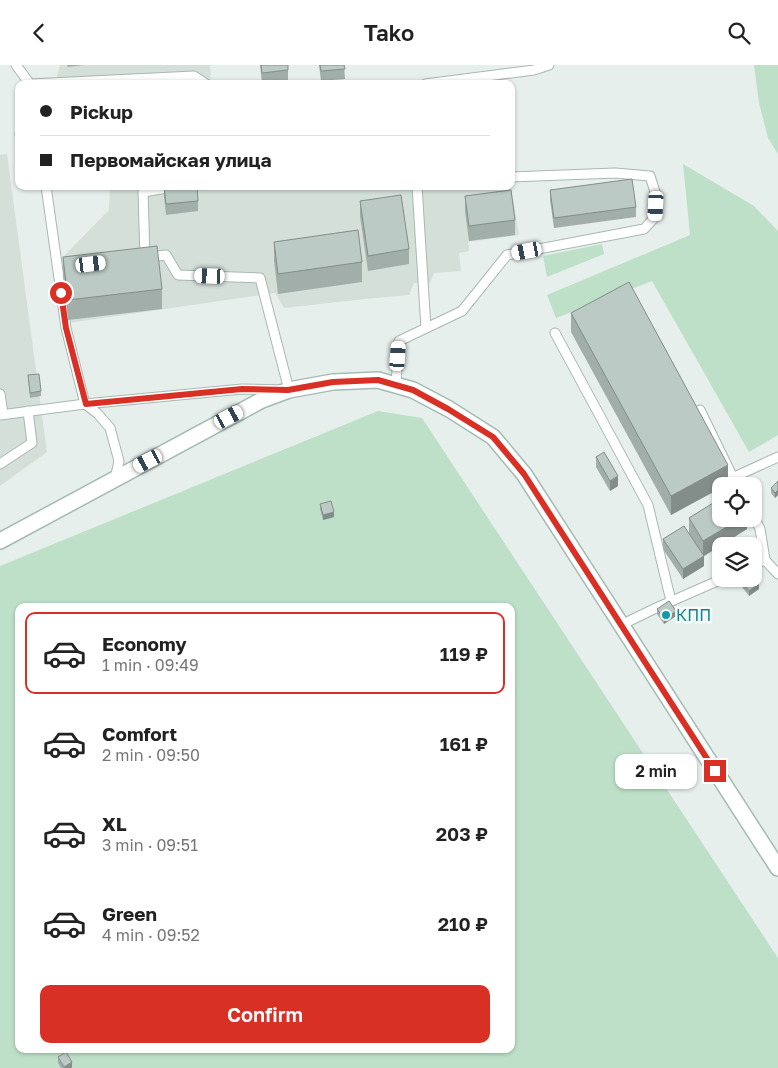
<!DOCTYPE html>
<meta charset="utf-8">
<style>
body{margin:0;font-family:"Golos Text",sans-serif;background:#f2f2f2;color:#222;height:100vh;display:flex;flex-direction:column;font-size:19px;white-space:nowrap}
*{box-sizing:border-box;margin:0}
p{font-size:16px;color:#767676}
.icon{flex:none;width:28px;height:28px;fill:none;stroke:currentColor;stroke-width:2;stroke-linecap:round;stroke-linejoin:round}
.map{position:relative;flex:1;overflow:hidden}
.side{position:absolute;left:15px;top:538px;width:500px;height:450px;display:flex;flex-direction:column;background:#fff;border-radius:10px;box-shadow:0 1px 4px #0004}
.side>*{flex:none}
.hud{position:absolute;left:15px;top:15px;width:500px;height:110px;border-radius:10px;box-shadow:0 1px 4px #0004;display:grid;align-content:center;height:110px;padding:0 25px;background:#fff}
.controls{position:absolute;left:712px;top:412px;display:grid;gap:10px}
.controls a{display:grid;place-items:center;width:50px;height:50px;border-radius:10px;background:#fff;box-shadow:0 1px 4px #0004;font-size:25px}
.end{position:absolute;width:22px;height:22px;margin:-11px;border:6px solid #d93025;background:#fff;box-shadow:0 0 0 2px #fff}
.from{border-radius:50%}
.bubble{position:absolute;height:35px;border-radius:10px;background:#fff;box-shadow:0 1px 4px #0004;font-size:16px;font-weight:600;line-height:35px;text-align:center}
.car{position:absolute;width:15px;height:30px;margin:-15px -8px;border-radius:6px;box-shadow:0 0 4px 1px #0007;background:linear-gradient(#fff 24%,#345 0 40%,#fff 0 76%,#345 0 86%,#fff 0)}
.hud b{display:flex;align-items:center;gap:18px;height:48px;font-size:19px}
.hud b+b{border-top:1px solid #e0e0e0}
.hud i{width:12px;height:12px;background:#222}
ul{padding:9px 0 0;list-style:none}
li{display:flex;align-items:center;gap:15px;height:82px;margin:0 10px 8px;padding:0 15px;border:2px solid transparent;border-radius:10px}
li div{flex:1}
li b{display:block;font-size:19px}
li em{font-style:normal;font-weight:600}
li.selected{border-color:#d93025}
li>.icon{width:45px;height:45px;stroke-width:1.5}
.primary-button{display:flex;gap:10px;margin-top:auto;padding:10px 25px}
.primary-button a{flex:1;height:58px;border-radius:10px;background:#d93025;color:#fff;font-size:20px;font-weight:600;line-height:58px;text-align:center}
header{display:flex;justify-content:space-between;align-items:center;height:65px;padding:0 25px;background:#fff;font-size:22px;font-weight:600}
.map>svg:first-child{display:block}
.built{fill:#d4dfda}
.green{fill:#bfe0c8;fill-rule:evenodd}
.lines{fill:none;stroke-linecap:round;stroke-linejoin:round}
.lane-casing{stroke:#a8b8b2;stroke-width:11}
.secondary-casing{stroke:#a4bbb3;stroke-width:18}
.lane{stroke:#fff;stroke-width:9}
.secondary{stroke:#fff;stroke-width:15}
.wall{fill:#a1aea9}
.shaded-wall{fill:#838d89}
.building{fill:#bbcac4;stroke:#838d89}
.route{stroke:#d93025;stroke-width:6}
.culture-dot{fill:#0f9aa8;stroke:#f7fbf9;stroke-width:2}
.labels{text-anchor:middle;stroke-width:5;stroke-linejoin:round;paint-order:stroke}
.culture-label{font-size:16px;fill:#0d838f;stroke:#f7fbf9;text-anchor:start}
</style>
<header><svg class="icon" aria-label="back" viewBox="0 0 24 24"><path d="M15 5l-7 7 7 7"/></svg>Tako<svg class="icon" aria-label="search" viewBox="0 0 24 24"><circle cx="10" cy="10" r="6"/><path d="M15 15l6 6"/></svg></header>
<div class="map">
<svg width="778" height="1003" viewBox="0 0 778 1003">
<rect width="100%" height="100%" fill="#e6efeb"/>
<g class="built">
<path d="M60,0H210L211,19H55Z"/>
<path d="M7,89L47,387L0,421V90Z"/>
<path d="M110,121H511L519,170L468,177L469,186L459,188L461,206L434,208L430,218H414L409,230L365,234L284,243L275,228L68,258L61,194L109,145Z"/>
</g>
<g class="green">
<path d="M754,0H778V89L768,73L759,38Z"/>
<path d="M683,99L754,141L778,166V370L749,387L652,216L556,253L547,230L690,170Z"/>
<path d="M602,179L604,189L547,212L543,191Z"/>
<path d="M378,346L422,353L778,893V1003H0V501ZM19,541H511V984H19Z"/>
</g>
<g class="lines">
<g class="lane-casing">
<g id="lane">
<path d="M16,0L30,19L194,11L206,19"/>
<path d="M425,19L534,5L549,0"/>
<path d="M46,121L66,263L85,339L97,348L110,363L119,396L115,414"/>
<path d="M417,121L426,263"/>
<path d="M145,192L143,127L179,121"/>
<path d="M555,268L648,440L671,536"/>
<path d="M396,320L399,276L462,246L507,190L644,164L655,152L656,130L650,111L615,108L511,112"/>
<path d="M0,329L3,349"/>
<path d="M700,345L737,421"/>
<path d="M0,350L85,339L242,324L289,325L260,213L178,210L166,190L148,192"/>
<path d="M0,399L32,378L28,346"/>
<path d="M732,413L778,392"/>
<path d="M754,452L760,464L765,495"/>
<path d="M754,500L765,495L778,509"/>
<path d="M621,560L656,543L722,514"/>
</g>
</g>
<g class="secondary-casing">
<path id="secondary" d="M0,476L262,335L289,325L333,317L378,315L413,325L449,344L493,372L524,409L778,803"/>
</g>
<use href="#lane" class="lane"/>
<use href="#secondary" class="secondary"/>
</g>
<g class="wall">
<path d="M67,0H84L68,2Z"/>
<path d="M260,0H288V16L262,18Z"/>
<path d="M319,0H344L345,14L321,16Z"/>
<path d="M19,67V110L15,78V68Z"/>
<path d="M164,121L198,136V146L166,150L164,131Z"/>
<path d="M550,125L636,142V152L554,163L550,135Z"/>
<path d="M465,131L515,155V170L469,176L465,146Z"/>
<path d="M360,136L409,184V199L368,206L360,151Z"/>
<path d="M274,177L362,197V217L278,229L274,196Z"/>
<path d="M63,192L162,224V244L68,255L63,211Z"/>
<path d="M571,248L728,419L724,421H721L671,450L571,267Z"/>
<path d="M28,310L41,326V331L30,333Z"/>
<path d="M596,392L618,421L610,426L596,402Z"/>
<path d="M778,416V430L775,433L771,428V423Z"/>
<path d="M320,439L334,452L323,455L320,444Z"/>
<path d="M689,453L747,454V464L704,491V501L683,514L663,484V474L689,468Z"/>
<path d="M742,517L759,524L749,531L742,522Z"/>
<path d="M657,544L676,551L664,559L657,549Z"/>
<path d="M58,992L72,1002L71,1003H61L58,998Z"/>
</g>
<g class="shaded-wall">
<path d="M728,400V419L724,421H721V423L671,450V431Z"/>
<path d="M618,411V421L610,426V416Z"/>
<path d="M778,425V430L775,433V428Z"/>
<path d="M334,447V452L323,455V450Z"/>
<path d="M740,454H747V464L704,491V501L683,514V504L703,491V476Z"/>
<path d="M759,519V524L749,531V526Z"/>
<path d="M676,546V551L664,559V554Z"/>
<path d="M72,997V1002L71,1003H64Z"/>
</g>
<g class="building">
<path d="M261,0H288V5L262,8Z"/>
<path d="M320,0H344L345,4L321,6Z"/>
<path d="M194,16V19H75Z"/>
<path d="M19,67V100L15,68Z"/>
<path d="M632,114L636,142L554,153L550,125Z"/>
<path d="M164,121H197L198,136L166,139Z"/>
<path d="M511,125L515,155L469,161L465,131Z"/>
<path d="M401,130L409,184L368,191L360,136Z"/>
<path d="M358,165L362,197L278,209L274,177Z"/>
<path d="M157,181L162,224L68,235L63,192Z"/>
<path d="M629,217L728,400L671,431L571,248Z"/>
<path d="M39,309L41,326L30,328L28,310Z"/>
<path d="M604,387L618,411L610,416L596,392Z"/>
<path d="M778,416V425L775,428L771,423Z"/>
<path d="M721,433V454H740L703,476L689,453Z"/>
<path d="M331,436L334,447L323,450L320,439Z"/>
<path d="M684,461L704,491L683,504L663,474Z"/>
<path d="M754,511L759,519L749,526L742,517L746,514H754Z"/>
<path d="M669,536L676,546L664,554L657,544Z"/>
<path d="M66,987L72,997L64,1002L58,992Z"/>
</g>
<g class="lines">
<path class="route" d="M61,228L66,263L86,339L242,324L288,325L333,317L378,315L413,325L448,344L493,372L524,409L715,706"/>
</g>
<circle class="culture-dot" cx="666" cy="550" r="5"/>
<g class="labels">
<g class="culture-label">
<text x="676" y="556">КПП</text>
</g>
</g>
</svg>
<div class="controls">
<a><svg class="icon" aria-label="locate" viewBox="0 0 24 24"><circle cx="12" cy="12" r="6"/><path d="M12 2v4M12 18v4M2 12h4M18 12h4"/></svg></a>
<a><svg class="icon" aria-label="layers" viewBox="0 0 24 24"><path d="M12 4l9 5-9 5-9-5zM3 14l9 5 9-5"/></svg></a>
</div>
<i class="end from" style="left:61px;top:228px"></i>
<i class="end" style="left:715px;top:706px"></i>
<div class="bubble" style="left:615px;top:689px;width:82px">2 min</div>
<i class="car" style="left:656px;top:141px;rotate:183deg"></i>
<i class="car" style="left:527px;top:186px;rotate:259deg"></i>
<i class="car" style="left:91px;top:199px;rotate:83deg"></i>
<i class="car" style="left:210px;top:211px;rotate:272deg"></i>
<i class="car" style="left:398px;top:291px;rotate:4deg"></i>
<i class="car" style="left:229px;top:352px;rotate:62deg"></i>
<i class="car" style="left:148px;top:396px;rotate:242deg"></i>
<div class="hud">
<b><i class="from"></i>Pickup</b>
<b><i></i>Первомайская улица</b>
</div>
<section class="side">
<ul>
<li class="selected"><svg class="icon" aria-label="car" viewBox="0 0 24 24"><path d="M5 17H2v-5l4-1 3-4h7l3 4 3 1v5h-3M9 17h6M6 11h13"/><circle cx="7" cy="17" r="2"/><circle cx="17" cy="17" r="2"/></svg><div><b>Economy</b><p>1 min · 09:49</p></div><em>119 ₽</em></li>
<li><svg class="icon" aria-label="car" viewBox="0 0 24 24"><path d="M5 17H2v-5l4-1 3-4h7l3 4 3 1v5h-3M9 17h6M6 11h13"/><circle cx="7" cy="17" r="2"/><circle cx="17" cy="17" r="2"/></svg><div><b>Comfort</b><p>2 min · 09:50</p></div><em>161 ₽</em></li>
<li><svg class="icon" aria-label="car" viewBox="0 0 24 24"><path d="M5 17H2v-5l4-1 3-4h7l3 4 3 1v5h-3M9 17h6M6 11h13"/><circle cx="7" cy="17" r="2"/><circle cx="17" cy="17" r="2"/></svg><div><b>XL</b><p>3 min · 09:51</p></div><em>203 ₽</em></li>
<li><svg class="icon" aria-label="car" viewBox="0 0 24 24"><path d="M5 17H2v-5l4-1 3-4h7l3 4 3 1v5h-3M9 17h6M6 11h13"/><circle cx="7" cy="17" r="2"/><circle cx="17" cy="17" r="2"/></svg><div><b>Green</b><p>4 min · 09:52</p></div><em>210 ₽</em></li>
</ul>
<div class="primary-button"><a>Confirm</a></div>
</section>
</div>
